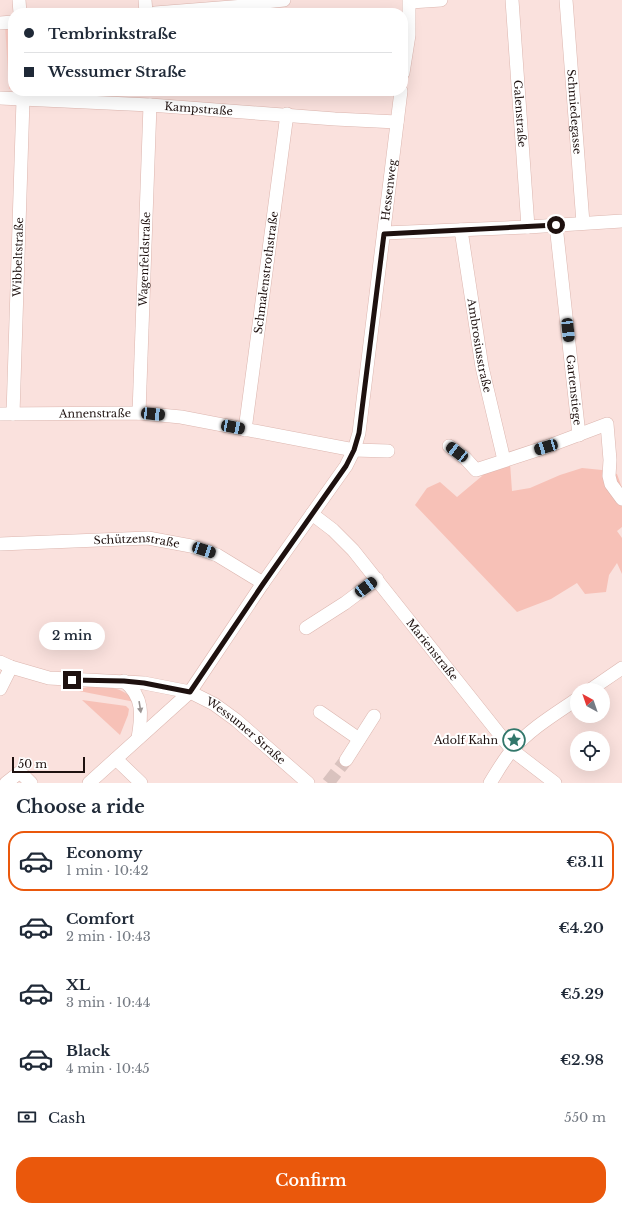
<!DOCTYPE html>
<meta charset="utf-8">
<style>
body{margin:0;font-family:"Libre Baskerville",serif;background:#f6f6f7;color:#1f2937;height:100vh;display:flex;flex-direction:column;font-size:15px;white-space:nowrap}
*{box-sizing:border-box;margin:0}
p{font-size:13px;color:#747a83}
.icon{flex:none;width:22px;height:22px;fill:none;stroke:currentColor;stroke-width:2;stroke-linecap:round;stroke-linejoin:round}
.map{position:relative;height:783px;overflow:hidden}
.details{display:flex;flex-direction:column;background:#fff;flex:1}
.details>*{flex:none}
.hud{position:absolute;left:8px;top:8px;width:400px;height:88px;border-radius:16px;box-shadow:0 4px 16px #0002;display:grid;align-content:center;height:88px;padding:0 16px;background:#fff}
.needle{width:26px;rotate:320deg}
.buttons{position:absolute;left:570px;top:683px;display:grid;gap:8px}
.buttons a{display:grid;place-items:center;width:40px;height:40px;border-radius:50%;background:#fff;box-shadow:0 4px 16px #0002;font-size:20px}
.scale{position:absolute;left:12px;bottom:10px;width:73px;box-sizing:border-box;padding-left:4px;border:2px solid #1e110f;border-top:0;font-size:11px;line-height:14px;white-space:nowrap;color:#1e110f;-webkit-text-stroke:3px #fff;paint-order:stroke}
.end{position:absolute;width:18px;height:18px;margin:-9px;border:5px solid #1e110f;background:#fff;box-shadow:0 0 0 2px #fff}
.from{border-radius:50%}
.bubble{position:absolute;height:28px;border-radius:14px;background:#fff;box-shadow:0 4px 16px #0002;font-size:13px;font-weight:600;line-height:28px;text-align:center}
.car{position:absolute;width:12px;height:24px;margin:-12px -6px;border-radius:5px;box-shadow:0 0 3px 1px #0007;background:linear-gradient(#222 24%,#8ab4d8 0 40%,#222 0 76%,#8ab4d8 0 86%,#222 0)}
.hud b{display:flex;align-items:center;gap:14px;height:38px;font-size:15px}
.hud b+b{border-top:1px solid #e0e1e3}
.hud i{width:10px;height:10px;background:#1f2937}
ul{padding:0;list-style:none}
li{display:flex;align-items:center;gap:12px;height:60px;margin:0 8px 6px;padding:0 8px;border:2px solid transparent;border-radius:16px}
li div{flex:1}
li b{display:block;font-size:15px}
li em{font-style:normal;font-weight:600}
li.selected{border-color:#ea580c}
li>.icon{width:36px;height:36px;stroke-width:1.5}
h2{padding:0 16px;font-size:18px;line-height:48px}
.pay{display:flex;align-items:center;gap:10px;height:44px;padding:0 16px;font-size:15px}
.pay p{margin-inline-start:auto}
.button{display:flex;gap:8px;margin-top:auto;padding:8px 16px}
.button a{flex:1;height:46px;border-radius:16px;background:#ea580c;color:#fff;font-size:16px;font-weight:600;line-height:46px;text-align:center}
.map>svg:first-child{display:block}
.built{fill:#fecec6}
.green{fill:#f7c1b7}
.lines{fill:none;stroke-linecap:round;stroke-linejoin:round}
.minor-tunnel{stroke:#d9c2be;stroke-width:13;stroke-dasharray:13 6;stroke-linecap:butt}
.minor-casing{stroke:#dcb6af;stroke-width:14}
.minor{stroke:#fff;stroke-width:13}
.oneway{fill:#9a9493}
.route{stroke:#1e110f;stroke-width:5}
.labels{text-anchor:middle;stroke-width:4;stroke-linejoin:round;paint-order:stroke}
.street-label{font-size:11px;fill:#1e110f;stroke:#fff}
.poi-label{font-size:11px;fill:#1e110f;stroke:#fff;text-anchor:end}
</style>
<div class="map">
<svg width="622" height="783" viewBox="0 0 622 783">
<rect width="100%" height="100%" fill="#fae1dd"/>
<g class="built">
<path d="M5,25H13V89H9Z"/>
<path d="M84,91H201V95Z"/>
</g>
<g class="green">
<path d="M510,463L512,491L530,488L560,475L582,468L602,470L617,474L622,488V527L617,531L622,538V574L617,563L609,575L606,592L585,594L577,583L551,599L517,612L415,505L427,488L440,482L457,497L482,476L485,471Z"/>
<path d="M92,686C110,687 123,687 135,702L74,690Z"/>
<path d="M82,700L126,706L129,709L128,715L120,735Z"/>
</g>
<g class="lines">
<path class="minor-tunnel" d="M328,783L346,760"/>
<g class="minor-casing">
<g id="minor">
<path d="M19,0L20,13"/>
<path d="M145,0L146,13"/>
<path id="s1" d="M512,0L528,227"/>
<path id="s2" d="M566,0L583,223"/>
<path d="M410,2L441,0"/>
<path d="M155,13L257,5L265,2L284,0"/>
<path d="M0,23L13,22"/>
<path d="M403,73L409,35V0"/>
<path id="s3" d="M0,98L150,105L335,119L397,122"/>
<path id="s4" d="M556,225L579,435"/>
<path id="s5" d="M461,230L482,367L504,460"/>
<path d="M384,233L528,227L622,221"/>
<path id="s6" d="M139,413L150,105"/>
<path id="s7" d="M0,414L139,413L181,417L354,450L388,451"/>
<path id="s8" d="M13,414L23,100"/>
<path id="s9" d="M245,430L287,114"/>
<path d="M449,446L465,458L476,470L546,447L607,424L610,460L609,476L611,484L622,499"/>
<path id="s10" d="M312,514L333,530L353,550L512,750L555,783"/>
<path id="s11" d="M0,544L148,538L191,546L217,555L263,583"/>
<path d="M306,628L345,603L377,579"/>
<path id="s12" d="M0,662L11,667L49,678L144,683L190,692L214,704L236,720L308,783"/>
<path d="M124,681C144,697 142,715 138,738"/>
<path d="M0,689L11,667"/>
<path d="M590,690L622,668"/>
<path d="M320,712L359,739"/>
<path d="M116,759L141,783"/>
<path d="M346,760L374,716"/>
<path d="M6,783L20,772L31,783"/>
<path id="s13" d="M89,783L190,692L263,583L346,466L354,450L359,433L401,91"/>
<path d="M490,783C497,772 504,759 513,749C530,729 555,714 577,699"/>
</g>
</g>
<use href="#minor" class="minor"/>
</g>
<defs><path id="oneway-solid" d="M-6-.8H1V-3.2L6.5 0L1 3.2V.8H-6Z"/></defs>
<use class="oneway" href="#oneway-solid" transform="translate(140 707) rotate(81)"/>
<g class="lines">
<path class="route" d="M72,680L124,681L144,683L190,692L263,584L346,466L354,450L359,433L384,234L556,225"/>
</g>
<defs>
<g id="sight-ring" transform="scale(1.15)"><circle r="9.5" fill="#fff" stroke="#32776b" stroke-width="1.5"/><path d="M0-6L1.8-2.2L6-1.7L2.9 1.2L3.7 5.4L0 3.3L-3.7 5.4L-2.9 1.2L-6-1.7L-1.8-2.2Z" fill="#32776b"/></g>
</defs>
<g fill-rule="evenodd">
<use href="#sight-ring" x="514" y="740"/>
</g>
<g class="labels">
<g class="street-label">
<text dy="4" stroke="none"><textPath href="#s3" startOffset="199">Kampstraße</textPath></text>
<text dy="4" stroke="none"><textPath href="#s2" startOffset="112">Schmiedegasse</textPath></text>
<text dy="4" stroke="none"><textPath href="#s1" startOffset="114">Galenstraße</textPath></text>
<text dy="4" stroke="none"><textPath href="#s13" startOffset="691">Hessenweg</textPath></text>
<text dy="4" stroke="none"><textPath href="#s8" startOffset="157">Wibbeltstraße</textPath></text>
<text dy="4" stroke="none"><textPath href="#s6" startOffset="154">Wagenfeldstraße</textPath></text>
<text dy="4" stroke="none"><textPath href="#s9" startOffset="159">Schmalenstrothstraße</textPath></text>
<text dy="4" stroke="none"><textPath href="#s5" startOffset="117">Ambrosiusstraße</textPath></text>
<text dy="4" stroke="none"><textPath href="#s4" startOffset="166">Gartenstiege</textPath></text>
<text dy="4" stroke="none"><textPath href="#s7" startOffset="95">Annenstraße</textPath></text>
<text dy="4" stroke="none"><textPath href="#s11" startOffset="137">Schützenstraße</textPath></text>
<text dy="4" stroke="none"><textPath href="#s10" startOffset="182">Marienstraße</textPath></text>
<text dy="4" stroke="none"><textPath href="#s12" startOffset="262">Wessumer Straße</textPath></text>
</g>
<g class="poi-label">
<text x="498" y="744">Adolf Kahn</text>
</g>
</g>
</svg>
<div class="buttons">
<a><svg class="needle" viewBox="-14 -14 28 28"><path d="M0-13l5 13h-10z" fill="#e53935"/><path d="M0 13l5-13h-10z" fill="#747a83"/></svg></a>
<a><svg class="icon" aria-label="locate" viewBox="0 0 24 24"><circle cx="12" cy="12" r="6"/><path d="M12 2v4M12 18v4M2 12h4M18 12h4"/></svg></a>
</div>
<div class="scale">50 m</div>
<i class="end from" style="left:556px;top:225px"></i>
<i class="end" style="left:72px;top:680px"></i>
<div class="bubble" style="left:39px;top:622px;width:66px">2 min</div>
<i class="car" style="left:568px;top:330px;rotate:174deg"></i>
<i class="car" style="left:153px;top:414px;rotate:96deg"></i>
<i class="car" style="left:233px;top:427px;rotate:101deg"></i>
<i class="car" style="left:546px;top:447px;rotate:253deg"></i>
<i class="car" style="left:457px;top:452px;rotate:308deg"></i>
<i class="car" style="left:204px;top:550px;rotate:108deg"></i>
<i class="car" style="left:366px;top:587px;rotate:53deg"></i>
<div class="hud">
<b><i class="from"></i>Tembrinkstraße</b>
<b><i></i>Wessumer Straße</b>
</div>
</div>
<section class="details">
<h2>Choose a ride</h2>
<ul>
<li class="selected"><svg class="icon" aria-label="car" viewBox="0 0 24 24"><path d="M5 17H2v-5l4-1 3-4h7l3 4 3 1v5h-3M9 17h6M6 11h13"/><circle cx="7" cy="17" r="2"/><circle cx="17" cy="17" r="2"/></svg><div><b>Economy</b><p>1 min · 10:42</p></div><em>€3.11</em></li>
<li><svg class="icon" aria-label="car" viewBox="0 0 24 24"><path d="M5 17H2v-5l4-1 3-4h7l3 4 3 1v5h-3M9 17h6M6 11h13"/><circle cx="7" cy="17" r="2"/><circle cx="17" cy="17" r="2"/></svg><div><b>Comfort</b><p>2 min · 10:43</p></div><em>€4.20</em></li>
<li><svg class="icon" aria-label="car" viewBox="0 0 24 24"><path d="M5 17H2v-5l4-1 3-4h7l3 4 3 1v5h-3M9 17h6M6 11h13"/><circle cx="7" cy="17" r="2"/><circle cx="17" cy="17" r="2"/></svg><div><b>XL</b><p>3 min · 10:44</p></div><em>€5.29</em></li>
<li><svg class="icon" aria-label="car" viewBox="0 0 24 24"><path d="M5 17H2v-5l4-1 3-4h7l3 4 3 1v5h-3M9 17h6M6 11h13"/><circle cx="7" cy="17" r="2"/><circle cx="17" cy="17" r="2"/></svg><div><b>Black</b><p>4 min · 10:45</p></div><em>€2.98</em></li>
</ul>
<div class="pay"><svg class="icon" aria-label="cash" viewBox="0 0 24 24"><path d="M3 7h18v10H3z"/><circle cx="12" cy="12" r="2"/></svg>Cash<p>550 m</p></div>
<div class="button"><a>Confirm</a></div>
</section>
